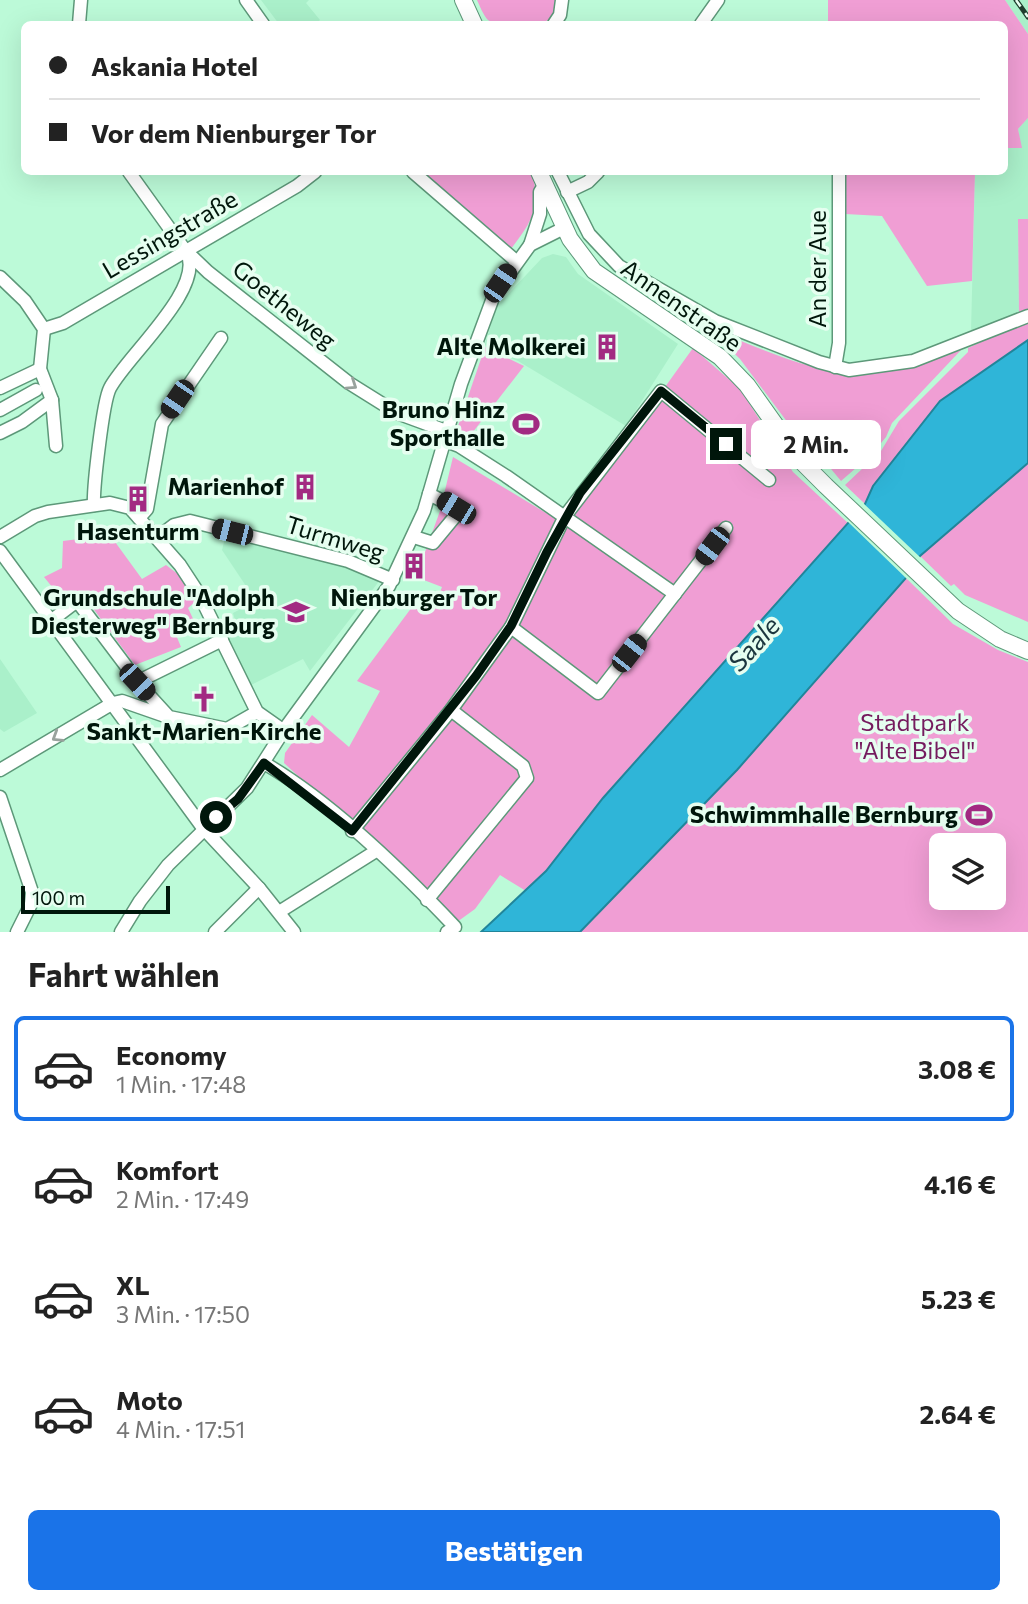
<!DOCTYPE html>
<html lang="de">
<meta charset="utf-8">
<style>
body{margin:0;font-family:Commissioner,sans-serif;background:#f2f2f2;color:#222;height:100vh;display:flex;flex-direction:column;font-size:26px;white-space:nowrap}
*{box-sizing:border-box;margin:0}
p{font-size:23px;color:#767676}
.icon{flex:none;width:38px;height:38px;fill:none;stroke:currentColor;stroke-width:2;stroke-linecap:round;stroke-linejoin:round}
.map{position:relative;height:932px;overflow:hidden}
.sheet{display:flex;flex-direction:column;background:#fff;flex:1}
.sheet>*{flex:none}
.hud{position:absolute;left:21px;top:21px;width:987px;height:154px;border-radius:10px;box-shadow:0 7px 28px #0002;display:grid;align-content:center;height:154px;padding:0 28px;background:#fff}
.tools{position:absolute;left:929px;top:833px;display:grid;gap:14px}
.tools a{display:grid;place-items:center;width:77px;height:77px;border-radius:10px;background:#fff;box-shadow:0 7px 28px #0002;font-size:35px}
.scale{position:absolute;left:21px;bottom:18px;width:149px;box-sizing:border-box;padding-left:7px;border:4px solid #00160b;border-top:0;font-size:19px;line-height:24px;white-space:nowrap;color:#00160b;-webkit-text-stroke:5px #e6fef0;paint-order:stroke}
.end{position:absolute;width:32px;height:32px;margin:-16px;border:9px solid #00160b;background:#fff;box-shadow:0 0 0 4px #fff}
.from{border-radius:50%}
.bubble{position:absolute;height:49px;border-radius:10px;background:#fff;box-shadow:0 7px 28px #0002;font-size:23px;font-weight:700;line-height:49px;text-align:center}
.car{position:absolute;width:21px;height:42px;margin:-21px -10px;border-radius:9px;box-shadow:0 0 5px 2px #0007;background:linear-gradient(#222 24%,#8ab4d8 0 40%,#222 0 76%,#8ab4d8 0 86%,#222 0)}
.hud b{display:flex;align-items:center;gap:24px;height:66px;font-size:26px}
.hud b+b{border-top:2px solid #e0e0e0}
.hud i{width:18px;height:18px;background:#222}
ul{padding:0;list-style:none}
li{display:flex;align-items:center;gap:21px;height:105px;margin:0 14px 10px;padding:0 14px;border:4px solid transparent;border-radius:10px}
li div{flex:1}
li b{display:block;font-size:26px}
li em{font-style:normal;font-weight:700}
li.current{border-color:#1a73e8}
li>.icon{width:63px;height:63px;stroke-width:1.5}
h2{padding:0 28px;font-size:32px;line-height:84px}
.primary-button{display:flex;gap:14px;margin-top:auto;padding:14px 28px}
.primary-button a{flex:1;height:80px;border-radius:10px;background:#1a73e8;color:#fff;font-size:28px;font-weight:700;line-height:80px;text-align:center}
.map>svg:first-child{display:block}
.built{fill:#aaf0ca}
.green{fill:#f09ed4;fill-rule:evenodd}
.water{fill:#2fb5d8;stroke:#21859a;stroke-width:2}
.pier{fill:#bcfad8}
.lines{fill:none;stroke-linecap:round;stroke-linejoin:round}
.minor-casing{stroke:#5d9879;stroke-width:15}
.major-casing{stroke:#5d9879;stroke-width:18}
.minor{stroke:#fff;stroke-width:12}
.major{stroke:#fff;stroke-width:16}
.rail-casing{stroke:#1f3c2d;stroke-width:5}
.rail{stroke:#e6fef0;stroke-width:2.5;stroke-dasharray:8;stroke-linecap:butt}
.oneway{stroke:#99a29d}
.route{stroke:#00160b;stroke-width:9}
.labels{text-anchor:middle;stroke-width:7;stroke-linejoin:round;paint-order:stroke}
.street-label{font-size:24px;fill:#00160b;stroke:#e6fef0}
.poi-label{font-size:24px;font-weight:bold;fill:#00160b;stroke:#e6fef0;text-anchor:end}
.park-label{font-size:24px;fill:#751b5e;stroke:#e6fef0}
.water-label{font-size:26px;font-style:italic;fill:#1b363e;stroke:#e6fef0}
</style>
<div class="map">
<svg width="1028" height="932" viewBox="0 0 1028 932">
<rect width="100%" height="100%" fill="#bcfad8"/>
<g class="built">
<path d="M261,0H309L306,3L320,20L315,24H279Z"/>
<path d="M1005,0H1028V34Z"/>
<path d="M1028,118V219L1018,220L1019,315L971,332L975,172H1004L1005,148H1021L1018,129Z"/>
<path d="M553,254L566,257L578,274L678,344L626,426L518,361L484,347L497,306L542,258Z"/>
<path d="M225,538L369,571L380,580L310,671L303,659L251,685L224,630L236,624L233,613L256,601L222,550Z"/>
<path d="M0,659L37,713L4,732L0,729Z"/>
</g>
<g class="green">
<path d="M477,0H555C554,7 555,16 548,20C541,25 494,26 488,20C483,15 480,6 477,0Z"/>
<path d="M828,0H1005L1028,34V118L1018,129L1022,148H1005L1004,24H828Z"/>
<path d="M417,172H533C539,211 533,220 510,250Z"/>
<path d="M844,172H975L972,281L927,286L882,216L845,214Z"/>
<path d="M1018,219H1028V309L1019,315Z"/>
<path d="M1028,320V340L940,402L873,486L865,504L845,485L881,451L899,421L968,352V348Z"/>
<path d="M707,327C807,368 856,395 962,349L892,423L886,437L872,454L841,481L817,452H813L816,458L809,451L740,359Z"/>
<path d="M485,347L524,366L466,441L456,432Z"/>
<path d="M693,348L740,389L793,472L848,523L603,798L546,871L526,891L500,875L475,909L457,922L284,763L285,753L312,715L349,747L380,691L357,681L415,603L440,606L442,600L438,597L442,587L416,577L440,511L453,457L566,525Z"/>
<path d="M1028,463V622L965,595L954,584L951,586L920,556Z"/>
<path d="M110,535L142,579L166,565L187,581L196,601L188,608L195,623L183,630L179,620L171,623L181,647L135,665L81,592L66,604L44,577L62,568L63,541Z"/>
<path d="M906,578L953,624L998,650L1028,662V932H580L737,770ZM942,845H994V898H942Z"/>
</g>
<path class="water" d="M1028,340V463L920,556L906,578L737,770L580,932H481L546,871L603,798L865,504L873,486L940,401Z"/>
<path class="pier" d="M862,502L922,559L908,580L846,520Z"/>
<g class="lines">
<g class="minor-casing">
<g id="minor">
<path d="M246,0L263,24"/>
<path d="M79,24L81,0"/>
<path d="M554,24L560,15L562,0"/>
<path d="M701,24L718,0"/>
<path d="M129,172L185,250L208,272L349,383L397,413L446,431"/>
<path d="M413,172L516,261"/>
<path d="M558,172L589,234L619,266L715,321L819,362L849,370L913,361L1028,316"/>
<path d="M567,192L588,182L598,172"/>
<path d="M530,245L540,214V192L545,184"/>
<path d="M0,277L25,301L44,329L40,369L52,400L56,446"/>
<path d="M44,329L63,323L297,186L315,172"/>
<path d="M835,367L839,343V172"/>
<path d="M0,388L40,369"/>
<path d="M0,410L36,390"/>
<path d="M0,433L22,422L52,400"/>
<path d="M443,440L459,446L506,476L675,594"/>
<path d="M94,505C93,488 103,401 110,388C126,357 205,289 187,253"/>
<path d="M139,518L147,509L162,424L221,338"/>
<path d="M0,537L35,516L48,512L110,503L130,508L180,565L199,594L257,712L284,731"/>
<path d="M414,537L433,543L457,514L456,508L429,494"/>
<path d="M157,538L174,525L190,521L348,561L393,580"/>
<path d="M0,551L203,828L259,888L294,932"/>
<path d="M52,620L77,601L126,666"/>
<path d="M511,627L565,516L661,391L769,480"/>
<path d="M222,640L137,682L169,717L227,729L257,712"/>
<path d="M264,763C330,801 403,872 455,927L447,932"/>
<path d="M0,770L113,703L122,701L168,717"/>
<path d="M0,797L32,892L31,904L17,932"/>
<path d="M352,831L451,710L511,627L598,693L726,528"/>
<path d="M427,900L527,778L523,766L451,710"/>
<path d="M279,912L376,851"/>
<path d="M121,932L140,901L168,865L247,788L286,727L389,586L424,511L461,384L494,295L530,245L564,228"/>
<path d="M215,932L259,888"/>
</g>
</g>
<g class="major-casing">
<g id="major">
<path d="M463,0L474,24"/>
<path d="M539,172L570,239L594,271L720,357L747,385L801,461L826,486L958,611L1000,639L1028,651"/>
</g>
</g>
<use href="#minor" class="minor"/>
<use href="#major" class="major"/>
<g class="rail-casing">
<path id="rail" d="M1016,0L1028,17"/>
</g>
<use href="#rail" class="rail"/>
</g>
<defs><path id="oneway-chevron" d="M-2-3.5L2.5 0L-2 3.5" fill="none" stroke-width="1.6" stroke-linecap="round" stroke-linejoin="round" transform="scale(1.75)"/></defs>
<g class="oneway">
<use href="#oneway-chevron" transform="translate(352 385) rotate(34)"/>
<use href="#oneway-chevron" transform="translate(57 737) rotate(148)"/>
</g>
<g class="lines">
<path class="route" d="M216,817L238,799L264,763L352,831L476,676L511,626L547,552L580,493L661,391L726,444"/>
</g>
<defs>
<g id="building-bare" transform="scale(2.1)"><path d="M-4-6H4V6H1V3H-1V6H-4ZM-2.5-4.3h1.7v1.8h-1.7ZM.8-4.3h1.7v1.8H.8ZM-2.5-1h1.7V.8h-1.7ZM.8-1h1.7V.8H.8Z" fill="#a22a82" stroke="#e6fef0" stroke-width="2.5" paint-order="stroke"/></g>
<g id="stadium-bare" transform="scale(2.1)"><path d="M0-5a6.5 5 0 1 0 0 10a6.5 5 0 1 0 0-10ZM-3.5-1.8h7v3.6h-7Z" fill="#a22a82" stroke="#e6fef0" stroke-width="2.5" paint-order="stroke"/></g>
<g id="school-bare" transform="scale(2.1)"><path d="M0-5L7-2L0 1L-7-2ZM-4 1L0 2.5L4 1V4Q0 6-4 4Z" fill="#a22a82" stroke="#e6fef0" stroke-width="2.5" paint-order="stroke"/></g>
<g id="church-bare" transform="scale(2.1)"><path d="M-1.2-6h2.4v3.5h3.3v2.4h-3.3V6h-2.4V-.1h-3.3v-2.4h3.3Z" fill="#a22a82" stroke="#e6fef0" stroke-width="2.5" paint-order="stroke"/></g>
</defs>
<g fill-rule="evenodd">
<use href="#building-bare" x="607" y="347"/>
<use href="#stadium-bare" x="526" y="424"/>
<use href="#building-bare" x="305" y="487"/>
<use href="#building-bare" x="138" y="499"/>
<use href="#building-bare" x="414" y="566"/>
<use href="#school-bare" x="296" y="612"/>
<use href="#church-bare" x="204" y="699"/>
<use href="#stadium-bare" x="979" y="815"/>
</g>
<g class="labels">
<g class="street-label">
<text transform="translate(170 235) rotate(-30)" y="8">Lessingstraße</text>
<text transform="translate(818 269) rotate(-90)" y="8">An der Aue</text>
<text transform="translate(284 305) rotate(39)" y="8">Goetheweg</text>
<text transform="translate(681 306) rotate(35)" y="8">Annenstraße</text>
<text transform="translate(335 539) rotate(17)" y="8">Turmweg</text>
</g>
<g class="poi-label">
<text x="586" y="355">Alte Molkerei</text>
<text x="505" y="418">Bruno Hinz<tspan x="505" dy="28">Sporthalle</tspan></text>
<text x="284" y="495">Marienhof</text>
<text x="138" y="540" text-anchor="middle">Hasenturm</text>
<text x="275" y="606">Grundschule "Adolph<tspan x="275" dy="28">Diesterweg" Bernburg</tspan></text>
<text x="414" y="606" text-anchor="middle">Nienburger Tor</text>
<text x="204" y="740" text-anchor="middle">Sankt-Marien-Kirche</text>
<text x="958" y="823">Schwimmhalle Bernburg</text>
</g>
<g class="park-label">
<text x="915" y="731">Stadtpark<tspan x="915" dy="28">"Alte Bibel"</tspan></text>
</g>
<g class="water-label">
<text transform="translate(754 644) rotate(-48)" y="9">Saale</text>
</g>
</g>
</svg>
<div class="tools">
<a><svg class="icon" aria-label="layers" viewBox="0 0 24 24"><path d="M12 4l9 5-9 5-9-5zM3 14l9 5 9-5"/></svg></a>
</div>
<div class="scale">100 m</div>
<i class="end from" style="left:216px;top:817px"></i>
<i class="end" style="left:726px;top:444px"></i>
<div class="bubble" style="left:751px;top:420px;width:130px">2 Min.</div>
<i class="car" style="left:500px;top:283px;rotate:34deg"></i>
<i class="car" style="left:177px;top:399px;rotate:214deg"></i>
<i class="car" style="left:456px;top:508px;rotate:301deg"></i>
<i class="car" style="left:232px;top:532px;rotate:284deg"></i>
<i class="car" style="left:712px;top:546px;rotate:217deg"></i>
<i class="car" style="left:629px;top:653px;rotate:38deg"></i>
<i class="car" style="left:137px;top:682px;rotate:137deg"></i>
<div class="hud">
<b><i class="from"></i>Askania Hotel</b>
<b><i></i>Vor dem Nienburger Tor</b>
</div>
</div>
<section class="sheet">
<h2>Fahrt wählen</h2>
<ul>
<li class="current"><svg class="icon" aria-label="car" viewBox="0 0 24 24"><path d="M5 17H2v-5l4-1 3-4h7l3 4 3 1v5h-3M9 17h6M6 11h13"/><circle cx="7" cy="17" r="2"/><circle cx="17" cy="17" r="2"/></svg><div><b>Economy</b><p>1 Min. · 17:48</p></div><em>3.08 €</em></li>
<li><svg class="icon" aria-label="car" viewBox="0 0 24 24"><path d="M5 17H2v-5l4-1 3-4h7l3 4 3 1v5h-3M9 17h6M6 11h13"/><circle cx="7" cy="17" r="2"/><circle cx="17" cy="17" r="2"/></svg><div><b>Komfort</b><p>2 Min. · 17:49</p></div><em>4.16 €</em></li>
<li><svg class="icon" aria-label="car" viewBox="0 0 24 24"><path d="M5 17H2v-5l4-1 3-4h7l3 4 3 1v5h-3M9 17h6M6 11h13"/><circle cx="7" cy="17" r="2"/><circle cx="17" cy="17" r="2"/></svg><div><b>XL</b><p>3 Min. · 17:50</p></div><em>5.23 €</em></li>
<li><svg class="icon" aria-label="car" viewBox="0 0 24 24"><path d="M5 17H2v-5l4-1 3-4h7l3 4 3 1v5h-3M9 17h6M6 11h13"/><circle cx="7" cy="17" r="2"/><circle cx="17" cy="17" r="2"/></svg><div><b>Moto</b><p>4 Min. · 17:51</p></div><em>2.64 €</em></li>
</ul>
<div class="primary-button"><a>Bestätigen</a></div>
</section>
